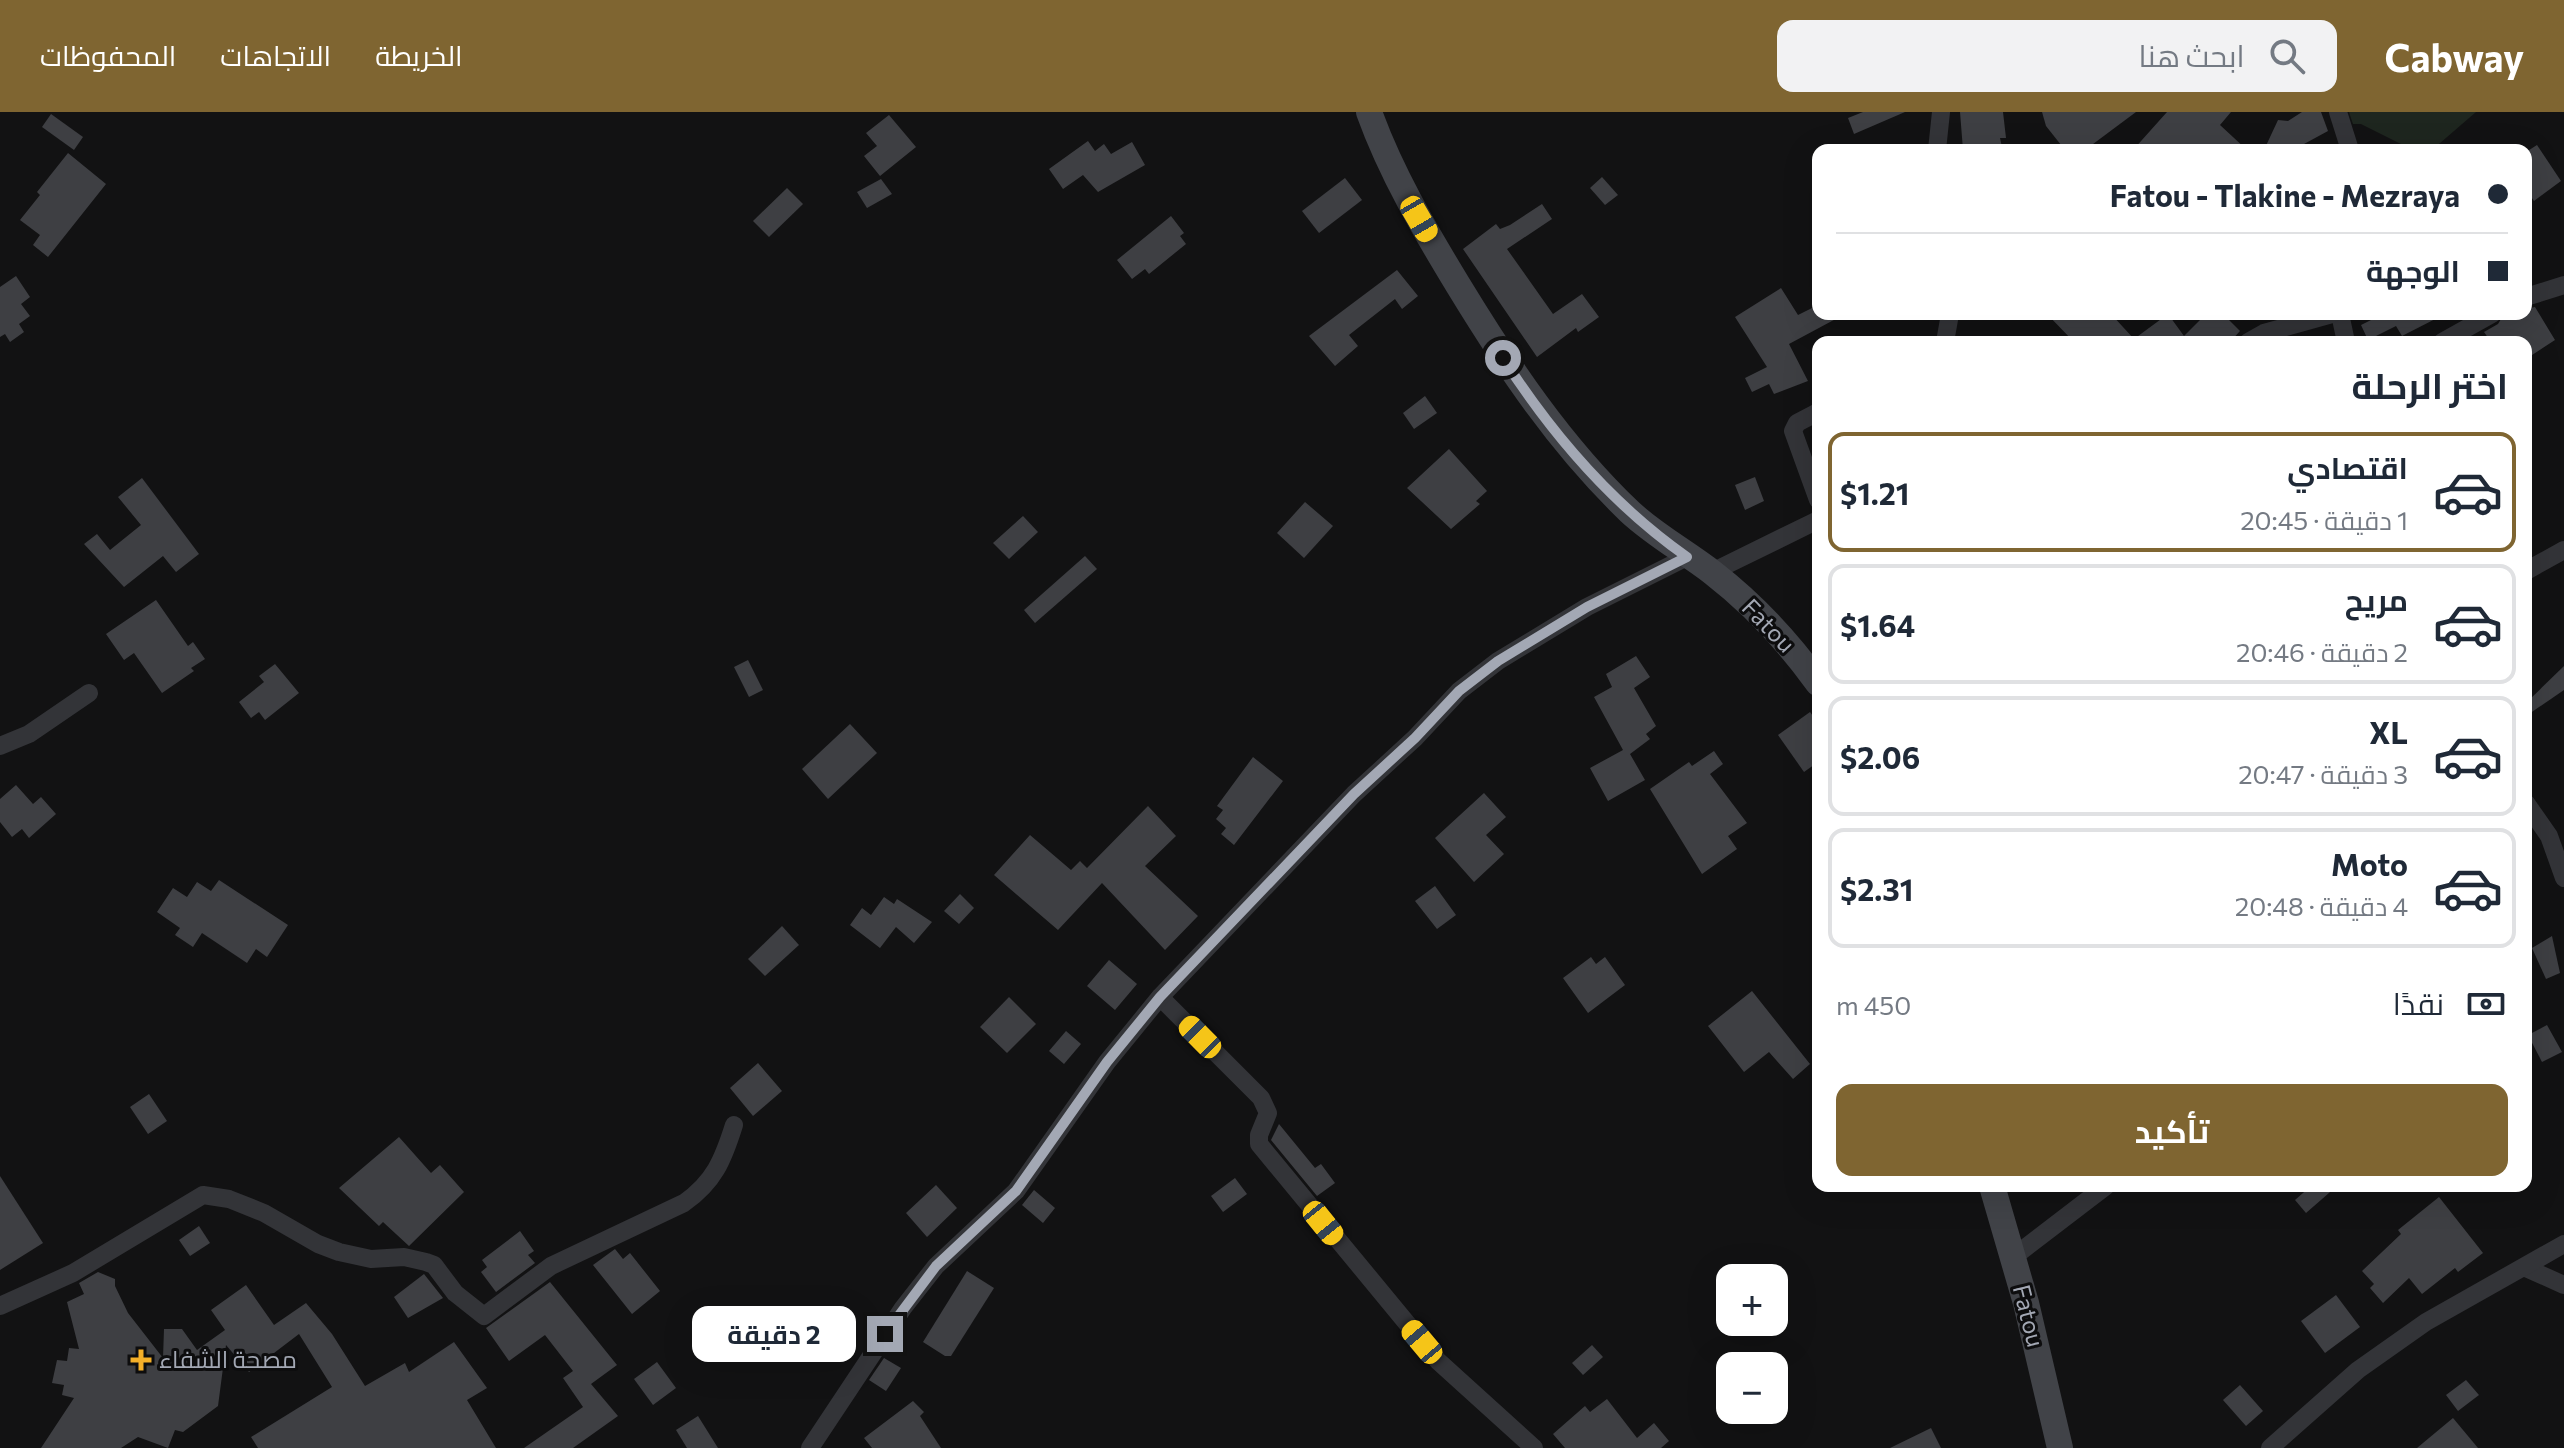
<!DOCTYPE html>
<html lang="ar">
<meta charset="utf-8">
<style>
body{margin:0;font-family:Commissioner,Cairo,sans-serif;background:#f2f2f3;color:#1f2937;direction:rtl;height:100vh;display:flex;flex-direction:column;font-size:30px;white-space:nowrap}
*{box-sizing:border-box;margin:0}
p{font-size:26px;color:#747a83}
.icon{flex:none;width:44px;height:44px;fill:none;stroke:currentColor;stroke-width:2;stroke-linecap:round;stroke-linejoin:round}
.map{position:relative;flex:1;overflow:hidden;direction:ltr}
.details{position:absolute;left:1812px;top:224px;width:720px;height:856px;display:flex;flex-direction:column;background:#fff;border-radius:16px;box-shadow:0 8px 32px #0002;direction:rtl}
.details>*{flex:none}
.banner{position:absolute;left:1812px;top:32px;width:720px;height:176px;border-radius:16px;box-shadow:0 8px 32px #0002;direction:rtl;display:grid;align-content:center;height:176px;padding:0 24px;background:#fff}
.buttons{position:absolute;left:1716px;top:1152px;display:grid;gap:16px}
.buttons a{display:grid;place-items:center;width:72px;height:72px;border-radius:16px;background:#fff;box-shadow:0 8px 32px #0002;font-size:40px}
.end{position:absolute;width:36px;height:36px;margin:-18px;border:10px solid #a3a8b4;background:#111;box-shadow:0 0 0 4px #111}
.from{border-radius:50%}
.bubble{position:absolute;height:56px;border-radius:16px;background:#fff;box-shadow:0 8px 32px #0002;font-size:26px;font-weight:700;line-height:56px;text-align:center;direction:rtl}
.car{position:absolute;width:24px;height:48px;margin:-24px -12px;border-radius:10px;box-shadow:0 0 6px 2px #0007;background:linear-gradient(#f5c518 24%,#345 0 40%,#f5c518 0 76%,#345 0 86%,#f5c518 0)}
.banner b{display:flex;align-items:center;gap:28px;height:76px;font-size:30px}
.banner b+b{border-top:2px solid #e0e1e3}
.banner i{width:20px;height:20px;background:#1f2937}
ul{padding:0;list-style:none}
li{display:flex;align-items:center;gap:24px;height:120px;margin:0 16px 12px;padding:0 8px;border:4px solid #e0e1e3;border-radius:16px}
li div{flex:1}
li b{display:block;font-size:30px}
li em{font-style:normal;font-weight:700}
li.selected{border-color:#7f6531}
li>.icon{width:72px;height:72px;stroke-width:1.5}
h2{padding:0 24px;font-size:36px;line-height:96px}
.pay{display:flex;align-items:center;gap:20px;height:88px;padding:0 24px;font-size:30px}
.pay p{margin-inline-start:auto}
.button{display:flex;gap:16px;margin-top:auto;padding:16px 24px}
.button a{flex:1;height:92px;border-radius:16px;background:#7f6531;color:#fff;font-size:32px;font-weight:700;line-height:92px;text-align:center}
header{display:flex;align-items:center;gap:48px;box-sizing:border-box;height:112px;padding:0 40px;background:#7f6531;color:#fff}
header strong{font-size:38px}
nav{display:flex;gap:44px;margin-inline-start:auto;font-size:28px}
.search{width:560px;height:72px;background:#f2f2f3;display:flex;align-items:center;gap:20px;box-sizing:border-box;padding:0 28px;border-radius:16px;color:#747a83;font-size:30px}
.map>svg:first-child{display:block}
.green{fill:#1e261f}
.building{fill:#3e3f43}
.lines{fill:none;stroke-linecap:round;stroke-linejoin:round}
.street{stroke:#333438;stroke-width:18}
.secondary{stroke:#414348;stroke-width:26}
.route{stroke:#a3a8b4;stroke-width:10}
.poi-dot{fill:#f4af29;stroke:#0d0d0e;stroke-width:3}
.labels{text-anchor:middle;stroke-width:6;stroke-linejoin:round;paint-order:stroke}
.street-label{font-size:24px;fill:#a3a8b4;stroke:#0d0d0e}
.poi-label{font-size:24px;fill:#a3a8b4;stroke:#0d0d0e;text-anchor:start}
</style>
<header>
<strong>Cabway</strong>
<div class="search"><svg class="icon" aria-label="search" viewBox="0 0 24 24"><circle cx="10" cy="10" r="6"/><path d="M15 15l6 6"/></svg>ابحث هنا</div>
<nav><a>الخريطة</a><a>الاتجاهات</a><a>المحفوظات</a></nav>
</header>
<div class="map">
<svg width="2564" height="1336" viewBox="0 0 2564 1336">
<rect width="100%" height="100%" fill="#121213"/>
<path class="green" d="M2349,0H2476L2432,38H2413L2361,12H2353Z"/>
<g class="building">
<path d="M1863,0H1905L1854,22L1848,6Z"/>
<path d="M1960,0H2003L2006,26H2000L2002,35L1963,38Z"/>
<path d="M2042,0H2136L2085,38H2065L2046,14Z"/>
<path d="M2167,0H2231L2220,13L2247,38H2133Z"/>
<path d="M2302,0H2321L2328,19L2293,38H2264L2278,8L2288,9Z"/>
<path d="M51,2L83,25L74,38L42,15Z"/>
<path d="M889,3L916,35L880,64L864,44L877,34L866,21Z"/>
<path d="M1088,29L1095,39L1104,32L1111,42L1132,30L1145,53L1098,80L1083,63L1063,77L1049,57Z"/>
<path d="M2537,33L2561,69L2534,89L2526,78V40Z"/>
<path d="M68,41L106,72L48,145L33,133L40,123L20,108L40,83L37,80Z"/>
<path d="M1602,65L1618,83L1605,93L1590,76Z"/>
<path d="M1345,66L1362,88L1319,121L1302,99Z"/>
<path d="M881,67L892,82L867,96L857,80Z"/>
<path d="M787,76L803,92L769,125L753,109Z"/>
<path d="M1542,92L1552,107L1507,137L1553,202L1582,182L1599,205L1578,220L1576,216L1537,245L1463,137L1496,112L1500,117L1510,113Z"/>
<path d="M1171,104L1184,121L1180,124L1186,132L1149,162L1145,157L1132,167L1117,148Z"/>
<path d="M1397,158L1418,184L1402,197L1395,187L1349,223L1358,234L1335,254L1309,224Z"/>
<path d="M16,164L30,185L21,192L30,204L19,212L24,220L10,230L5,222L0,225V175Z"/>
<path d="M1781,176L1798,203L1818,193V202H1845L1789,232L1808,269L1774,282L1769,272L1752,280L1745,266L1767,255L1735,205Z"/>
<path d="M2535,195L2555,228L2526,247V230H2491L2484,220L2498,212L2504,202H2526V197Z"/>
<path d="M2047,202H2111L2134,227L2168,202L2184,224L2206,202H2223L2240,219L2230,230H2074Z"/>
<path d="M2383,202H2445L2402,224L2396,214L2368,228L2361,213Z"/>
<path d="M1425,284L1437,301L1414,317L1403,301Z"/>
<path d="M1449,337L1487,379L1476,389L1480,392L1451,417L1407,376Z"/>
<path d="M1755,365L1764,389L1745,398L1735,373Z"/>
<path d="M142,366L199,442L176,460L163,444L124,475L84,432L97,422L110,438L141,413L118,385Z"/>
<path d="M1305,390L1333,414L1304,446L1277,421Z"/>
<path d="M1023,404L1038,420L1009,447L993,431Z"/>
<path d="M1085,444L1097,457L1035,511L1024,498Z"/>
<path d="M156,488L188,534L193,530L205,547L191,556L194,559L162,581L134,541L124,548L106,522Z"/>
<path d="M1636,544L1650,565L1634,576L1656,614L1646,622L1650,627L1630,642L1645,668L1608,689L1590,656L1623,638L1594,585L1612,575L1606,562Z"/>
<path d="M748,548L763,578L749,585L734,555Z"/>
<path d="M275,552L299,581L265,608L259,600L251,606L239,590L264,570L259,564Z"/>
<path d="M2564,554V578L2526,604V591Z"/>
<path d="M1810,600L1818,611V650L1804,660L1778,623Z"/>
<path d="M850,612L877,641L828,687L802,657Z"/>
<path d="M1714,639L1723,652L1710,662L1747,711L1728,724L1737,737L1702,762L1650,677L1689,650L1692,654Z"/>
<path d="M1253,645L1283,669L1234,733L1221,722L1226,716L1216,707L1223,698L1217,694Z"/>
<path d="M16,673L33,692L41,685L56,702L29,726L22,717L12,725L0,710V687Z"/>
<path d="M1484,681L1506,705L1486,723L1504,742L1474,770L1435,726Z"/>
<path d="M1148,694L1176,724L1145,754L1198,804L1165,838L1102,771L1058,818L994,763L1030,723L1071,758L1080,749L1087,756Z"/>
<path d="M219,768L288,813L267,845L256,837L247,851L202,821L193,835L175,823L180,816L157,800L173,776L187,785L197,770L211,779Z"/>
<path d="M1435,774L1456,803L1437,817L1415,789Z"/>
<path d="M960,782L974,796L959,812L944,799Z"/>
<path d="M884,785L894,792L897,787L932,810L914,831L896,815L880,836L850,813L862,796L871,803Z"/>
<path d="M782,814L799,833L765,864L748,847Z"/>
<path d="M2552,824L2560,861L2546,867L2532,836Z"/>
<path d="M1591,845L1596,852L1605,845L1625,873L1588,901L1563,866Z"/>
<path d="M1109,848L1137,872L1115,898L1087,874Z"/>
<path d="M1752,879L1810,952L1793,967L1769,940L1744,960L1708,914Z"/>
<path d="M1009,885L1036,912L1007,941L980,915Z"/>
<path d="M2547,913L2562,940L2542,950L2528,923Z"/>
<path d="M1066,919L1081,932L1064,952L1049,939Z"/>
<path d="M758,951L782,979L753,1004L730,976Z"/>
<path d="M149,982L167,1009L148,1022L130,995Z"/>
<path d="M1279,1012L1315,1056L1321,1052L1335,1071L1317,1084L1271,1028Z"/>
<path d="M399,1025L431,1061L440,1053L464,1080L409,1134L383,1110L379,1114L339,1076Z"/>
<path d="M0,1064L43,1131L0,1158Z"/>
<path d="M1235,1066L1247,1082L1223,1100L1211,1084Z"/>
<path d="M936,1073L957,1096L927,1125L906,1101Z"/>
<path d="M2311,1074H2337L2306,1101L2295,1088Z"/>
<path d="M1034,1078L1055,1096L1043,1111L1022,1093Z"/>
<path d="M2439,1085L2483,1141L2458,1160L2455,1156L2422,1182L2409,1166L2383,1191L2370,1176L2374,1172L2362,1159L2401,1122L2398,1118Z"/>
<path d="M199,1114L210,1131L190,1144L179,1128Z"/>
<path d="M520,1119L534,1139L528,1143L535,1151L496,1180L481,1160L487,1155L482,1148Z"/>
<path d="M615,1137L623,1147L630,1141L660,1179L632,1202L593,1153Z"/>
<path d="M967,1159L994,1176L951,1244H945L923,1230Z"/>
<path d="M98,1160L115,1167V1174L128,1201L163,1246L164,1217H182L197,1238L225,1218L211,1198L246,1173L274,1213L306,1191L332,1222L365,1274L405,1251L409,1260L454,1230L487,1276L467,1288L496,1336H258L251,1325L332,1275L299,1222L249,1260L226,1233L218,1294L183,1320L175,1318L168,1336L138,1325L121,1336H41L74,1286L62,1283L64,1273L52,1271L57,1248L67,1249L69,1236L79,1237L67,1190L84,1182L79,1171Z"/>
<path d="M424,1162L443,1186L408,1206L394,1185Z"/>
<path d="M550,1170L617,1253L591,1272L618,1304L573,1336H524L583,1295L563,1266L573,1259L545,1223L509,1249L486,1216Z"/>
<path d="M2336,1183L2360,1215L2325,1241L2301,1209Z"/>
<path d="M1592,1233L1603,1245L1583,1263L1572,1251Z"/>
<path d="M884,1246L901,1256L886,1279L869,1268Z"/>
<path d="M657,1250L676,1276L653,1293L634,1267Z"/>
<path d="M2466,1268L2479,1283L2458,1299L2446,1283Z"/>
<path d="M2240,1273L2263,1299L2246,1314L2223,1288Z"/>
<path d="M1607,1287L1637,1326L1654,1311L1669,1329L1661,1336H1565L1553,1322L1585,1294L1590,1300Z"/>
<path d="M913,1289L924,1300L920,1304L941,1336H872L864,1326Z"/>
<path d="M698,1304L718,1336H687L676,1318Z"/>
<path d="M2453,1306L2478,1336H2417Z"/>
<path d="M1931,1316L1941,1336H1890Z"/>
</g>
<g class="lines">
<g class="street">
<path d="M2338,0L2350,38"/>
<path d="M1937,38L1941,0"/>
<path d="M2526,185L2564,173"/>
<path d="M2340,202L2346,230"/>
<path d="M1945,230L1950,202"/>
<path d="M2248,230L2264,221L2332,202"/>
<path d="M2442,230L2492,202"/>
<path d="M1818,300L1797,311L1793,319L1818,388"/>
<path d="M2526,459L2564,438"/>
<path d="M1712,460L1818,408"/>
<path d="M0,634L29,622L89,581"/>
<path d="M2526,691L2549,724L2564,766"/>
<path d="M1160,885L1261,986L1268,1001L1259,1023V1032L1438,1249L1534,1336"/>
<path d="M2012,1146L2106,1074"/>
<path d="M2526,1156L2564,1173"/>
<path d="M0,1194L73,1161L203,1083L229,1087L264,1101L318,1132L339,1140L371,1147L404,1145L426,1150L434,1153L455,1181L484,1204L551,1154L684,1091C714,1070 723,1048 734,1013"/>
<path d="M810,1336L903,1196L936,1154L1016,1079L1107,950L1160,885L1354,682L1415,626L1459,579L1498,549L1587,495L1687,445"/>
<path d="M2270,1336L2358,1258L2426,1210L2564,1132"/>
</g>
<g class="secondary">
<path d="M1369,0C1391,61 1424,117 1458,173C1508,255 1560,333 1630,400C1656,424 1686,440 1713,461C1753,492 1789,531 1818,571"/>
<path d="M1992,1074L2026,1191L2060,1336"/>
</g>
</g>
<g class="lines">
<path class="route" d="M885,1222L936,1154L1016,1079L1107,950L1160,885L1354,682L1415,626L1459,579L1498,549L1587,495L1687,445C1613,393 1551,321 1503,246"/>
</g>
<path class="poi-dot" d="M137 1236h8v8h8v8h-8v8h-8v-8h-8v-8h8z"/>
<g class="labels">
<g class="street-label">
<text transform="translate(1768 514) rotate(46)" y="8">Fatou</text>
<text transform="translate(2028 1204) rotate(76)" y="8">Fatou</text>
</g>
<g class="poi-label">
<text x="159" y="1256">مصحة الشفاء</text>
</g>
</g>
</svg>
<div class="buttons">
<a>+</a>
<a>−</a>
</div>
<i class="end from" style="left:1503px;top:246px"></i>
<i class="end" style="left:885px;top:1222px"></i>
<div class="bubble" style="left:692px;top:1194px;width:164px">2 دقيقة</div>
<i class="car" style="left:1419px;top:107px;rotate:150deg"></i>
<i class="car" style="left:1200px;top:925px;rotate:315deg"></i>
<i class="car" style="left:1323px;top:1111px;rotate:141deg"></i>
<i class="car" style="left:1422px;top:1230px;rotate:320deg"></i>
<div class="banner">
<b><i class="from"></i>Fatou - Tlakine - Mezraya</b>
<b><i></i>الوجهة</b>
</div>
<section class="details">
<h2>اختر الرحلة</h2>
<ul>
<li class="selected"><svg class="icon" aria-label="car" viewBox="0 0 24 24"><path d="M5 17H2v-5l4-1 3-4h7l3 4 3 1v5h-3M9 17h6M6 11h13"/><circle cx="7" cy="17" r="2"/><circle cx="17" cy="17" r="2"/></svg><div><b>اقتصادي</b><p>1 دقيقة · 20:45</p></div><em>$1.21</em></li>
<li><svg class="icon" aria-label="car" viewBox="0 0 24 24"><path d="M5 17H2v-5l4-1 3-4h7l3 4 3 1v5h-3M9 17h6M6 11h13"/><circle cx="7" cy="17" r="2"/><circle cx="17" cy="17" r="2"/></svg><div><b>مريح</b><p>2 دقيقة · 20:46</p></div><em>$1.64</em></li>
<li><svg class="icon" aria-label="car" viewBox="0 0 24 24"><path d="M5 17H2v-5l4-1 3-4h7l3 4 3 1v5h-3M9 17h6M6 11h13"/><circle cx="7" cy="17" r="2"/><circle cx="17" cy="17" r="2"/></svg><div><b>XL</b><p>3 دقيقة · 20:47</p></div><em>$2.06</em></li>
<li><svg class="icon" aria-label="car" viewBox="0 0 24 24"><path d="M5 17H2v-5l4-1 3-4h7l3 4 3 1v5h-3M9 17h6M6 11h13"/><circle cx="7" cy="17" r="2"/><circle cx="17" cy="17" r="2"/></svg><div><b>Moto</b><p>4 دقيقة · 20:48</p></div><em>$2.31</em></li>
</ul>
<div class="pay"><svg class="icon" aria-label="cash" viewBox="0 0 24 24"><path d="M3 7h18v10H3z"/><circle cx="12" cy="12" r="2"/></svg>نقدًا<p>450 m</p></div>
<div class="button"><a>تأكيد</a></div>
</section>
</div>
